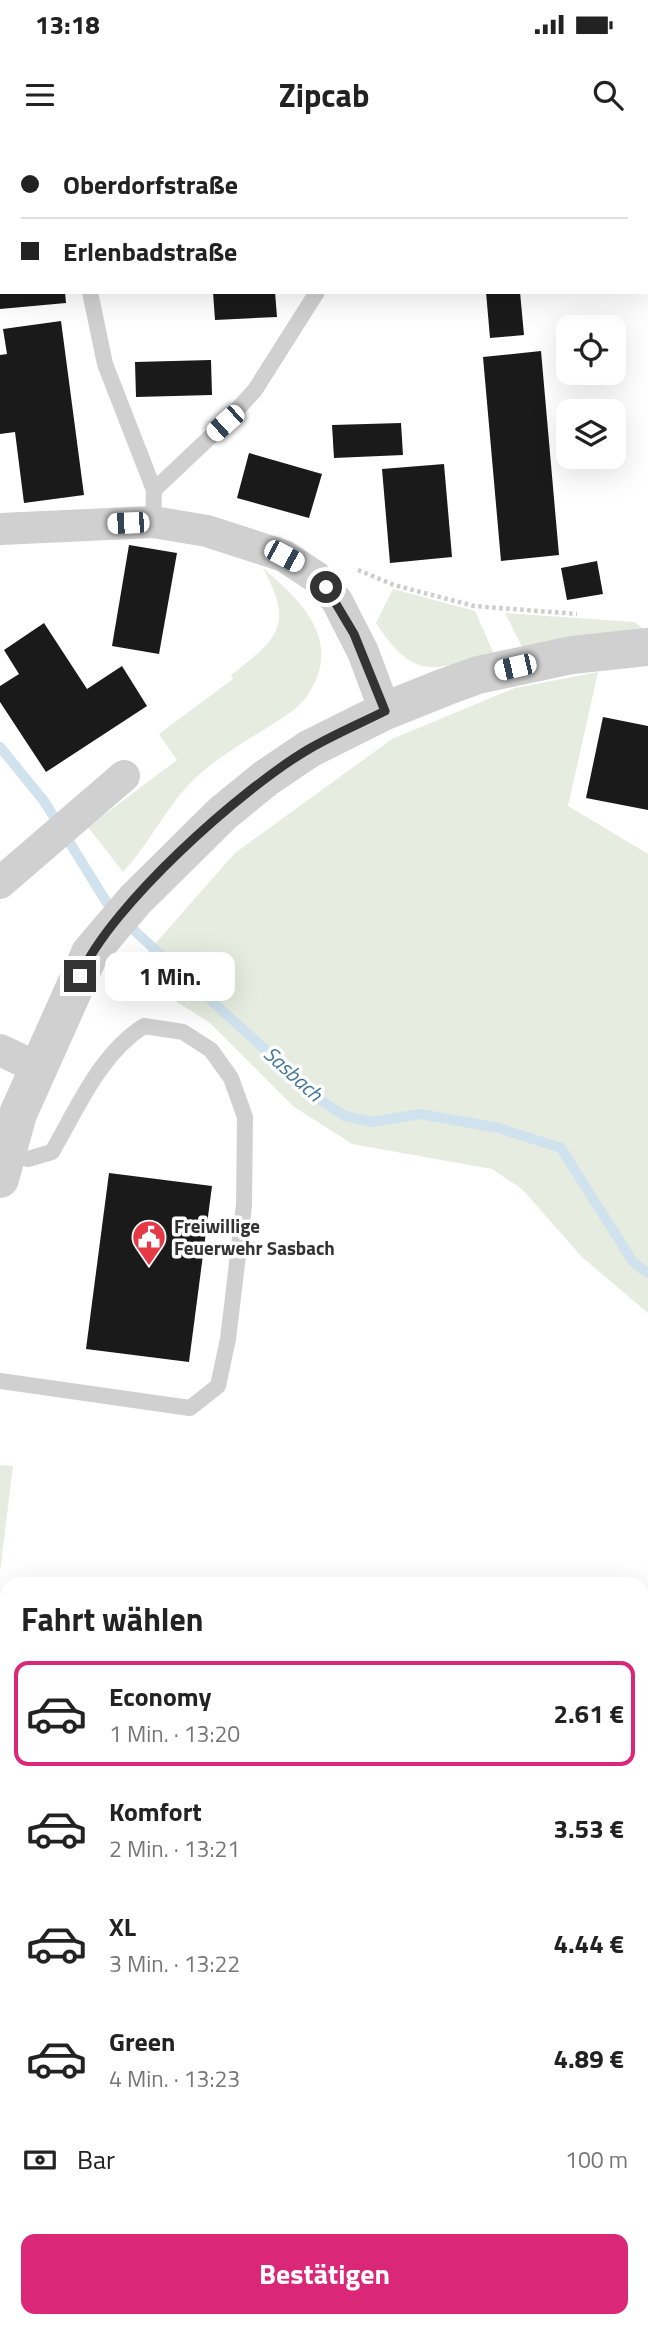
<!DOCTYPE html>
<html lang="de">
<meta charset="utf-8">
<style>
body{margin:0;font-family:"Titillium Web",sans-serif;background:#f2f2f2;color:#222;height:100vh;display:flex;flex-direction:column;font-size:26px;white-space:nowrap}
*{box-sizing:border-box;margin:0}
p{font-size:23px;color:#767676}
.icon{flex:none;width:38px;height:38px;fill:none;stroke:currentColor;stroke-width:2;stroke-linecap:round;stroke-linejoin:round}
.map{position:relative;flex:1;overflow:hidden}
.drawer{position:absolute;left:0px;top:1437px;width:649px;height:751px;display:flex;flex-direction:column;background:#fff;border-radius:21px 21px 0 0;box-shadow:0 7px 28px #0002}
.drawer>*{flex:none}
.guide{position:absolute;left:0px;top:0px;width:649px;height:154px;box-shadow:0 7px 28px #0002;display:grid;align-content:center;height:154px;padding:0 21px;background:#fff}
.controls{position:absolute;left:556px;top:175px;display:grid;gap:14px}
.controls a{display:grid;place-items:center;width:70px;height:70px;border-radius:14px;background:#fff;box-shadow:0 7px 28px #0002;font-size:35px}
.end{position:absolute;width:32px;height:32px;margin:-16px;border:9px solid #333;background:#fff;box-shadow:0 0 0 4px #fff}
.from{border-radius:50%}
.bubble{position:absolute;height:49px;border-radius:14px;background:#fff;box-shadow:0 7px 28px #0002;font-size:23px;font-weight:700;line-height:49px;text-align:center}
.car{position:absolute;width:21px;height:42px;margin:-21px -10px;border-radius:9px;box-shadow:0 0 5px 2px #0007;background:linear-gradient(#fff 24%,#345 0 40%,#fff 0 76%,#345 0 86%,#fff 0)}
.guide b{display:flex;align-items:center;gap:24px;height:66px;font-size:26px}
.guide b+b{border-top:2px solid #e0e0e0}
.guide i{width:18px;height:18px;background:#222}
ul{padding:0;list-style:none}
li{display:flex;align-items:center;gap:21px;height:105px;margin:0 14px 10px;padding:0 7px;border:4px solid transparent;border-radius:14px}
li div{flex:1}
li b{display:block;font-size:26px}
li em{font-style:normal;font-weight:700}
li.active{border-color:#db2777}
li>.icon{width:63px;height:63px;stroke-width:1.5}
h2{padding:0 21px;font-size:32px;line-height:84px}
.pay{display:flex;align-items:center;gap:18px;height:77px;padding:0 21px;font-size:26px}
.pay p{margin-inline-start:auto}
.action{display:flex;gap:14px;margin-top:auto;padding:14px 21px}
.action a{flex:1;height:80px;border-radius:14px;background:#db2777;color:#fff;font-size:28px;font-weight:700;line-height:80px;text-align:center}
.status{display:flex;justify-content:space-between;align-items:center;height:49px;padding:0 35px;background:#fff;direction:ltr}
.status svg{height:19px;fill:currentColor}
header{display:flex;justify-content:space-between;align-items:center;height:91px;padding:0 21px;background:#fff;font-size:32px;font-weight:700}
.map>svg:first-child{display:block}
.green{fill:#e6ecdf}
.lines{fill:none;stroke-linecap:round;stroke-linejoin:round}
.stream{stroke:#cfe2ee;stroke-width:10}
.building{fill:#1a1a1a}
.path{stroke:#cdcdcd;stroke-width:4.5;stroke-dasharray:3.5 3.5;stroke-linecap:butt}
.service{stroke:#d0d0d0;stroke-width:16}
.minor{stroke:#d0d0d0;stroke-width:32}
.tertiary{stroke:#d0d0d0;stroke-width:38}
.route{stroke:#333;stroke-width:9}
.labels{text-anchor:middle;stroke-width:7;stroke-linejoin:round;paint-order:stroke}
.poi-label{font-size:19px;font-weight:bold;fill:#333;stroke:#fff;text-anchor:start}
.water-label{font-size:21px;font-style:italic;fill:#3f7597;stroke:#fff}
</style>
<div class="status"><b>13:18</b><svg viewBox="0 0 49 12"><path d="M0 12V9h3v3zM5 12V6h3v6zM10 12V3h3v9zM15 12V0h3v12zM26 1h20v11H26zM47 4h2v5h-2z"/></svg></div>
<header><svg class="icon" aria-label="menu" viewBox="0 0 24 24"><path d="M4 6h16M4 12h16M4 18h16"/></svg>Zipcab<svg class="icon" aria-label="search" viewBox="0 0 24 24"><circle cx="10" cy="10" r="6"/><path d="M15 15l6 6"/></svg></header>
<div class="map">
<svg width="648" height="2186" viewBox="0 0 648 2186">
<rect width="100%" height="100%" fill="#fff"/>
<g class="green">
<path d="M263,428C294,455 333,489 318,534C313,548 306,560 295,569C265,591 230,608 202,632C169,660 152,701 123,732L88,687L177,620L159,594L233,539L231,535C277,499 295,487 263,428Z"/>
<path d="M393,449L475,471L494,514C433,530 414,542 376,483Z"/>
<path d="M505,473L634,482L644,489L522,507Z"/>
<path d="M598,532L568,666L648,714V1173L582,1117L522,1049L492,1029L352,1004L293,966L210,883L142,840L139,822L235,713L392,599L515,548Z"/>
<path d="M0,1325L13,1326L0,1432Z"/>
</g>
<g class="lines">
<path class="stream" d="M0,607L44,661L107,763L139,795L323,962L345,976L372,982L420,974L499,988L561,1008L633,1122L648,1133"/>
</g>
<g class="building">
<path d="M0,152H65L66,163L0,169Z"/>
<path d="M213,152H275L277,177L215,180Z"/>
<path d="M486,152H520L524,195L490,198Z"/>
<path d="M61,181L84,355L24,363L15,292L0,294V215L7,214L3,189Z"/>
<path d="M541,211L559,415L501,421L483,217Z"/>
<path d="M211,220L212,255L136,257L135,222Z"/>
<path d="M401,283L403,315L334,318L332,285Z"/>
<path d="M249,313L322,334L309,378L237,358Z"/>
<path d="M444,324L452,417L390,423L382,329Z"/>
<path d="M129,405L177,413L159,514L112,506Z"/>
<path d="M597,421L603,454L567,460L561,428Z"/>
<path d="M44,483L87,549L122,526L147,566L46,632L0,562V546L19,534L4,510Z"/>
<path d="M603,577L648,586V670L586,658Z"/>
<path d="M109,1033L212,1046L189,1222L86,1209Z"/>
</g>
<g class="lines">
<g class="path">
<path d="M358,430L394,445L474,466L577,474"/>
<path d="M211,2180L219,2186"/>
</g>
<g class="service">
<path d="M70,0V2"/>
<path d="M90,152L105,224L154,350"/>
<path d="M153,382L154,350L225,283L255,250L317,152"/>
<path d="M0,1241L190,1268L218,1246L228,1199L244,1065L245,977L231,938L211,910L183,892L144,886C100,914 78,967 52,1012L28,1019L7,1013"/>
</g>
<g class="minor">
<path d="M0,389L153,382L207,391L284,416L316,437L337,461L363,512L385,571"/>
<path d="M0,743L124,636"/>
<path d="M0,910L40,929"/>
</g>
<g class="tertiary">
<path d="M0,1039L18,974L90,813L135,760L223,673L266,638L309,609L385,571L445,547L478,535L572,515L648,507"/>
<path d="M0,2109L7,2114"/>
<path d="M106,2180L114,2186"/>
</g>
</g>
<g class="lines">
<path class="route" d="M80,836C111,765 241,649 309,609C333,595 359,584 385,571L354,494L326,447"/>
</g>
<defs>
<g id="civic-pin" transform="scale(1.75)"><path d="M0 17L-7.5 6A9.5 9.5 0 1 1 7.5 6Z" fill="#e63946" stroke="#fff"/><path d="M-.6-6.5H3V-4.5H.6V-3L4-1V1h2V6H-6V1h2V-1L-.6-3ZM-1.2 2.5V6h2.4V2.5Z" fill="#fff"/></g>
</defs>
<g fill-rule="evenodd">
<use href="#civic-pin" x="149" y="1097"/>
</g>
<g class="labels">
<g class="poi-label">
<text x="174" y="1093">Freiwillige<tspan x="174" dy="22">Feuerwehr Sasbach</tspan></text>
</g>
<g class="water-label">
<text transform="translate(293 934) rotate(42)" y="7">Sasbach</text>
</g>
</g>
</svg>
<div class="controls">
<a><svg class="icon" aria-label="locate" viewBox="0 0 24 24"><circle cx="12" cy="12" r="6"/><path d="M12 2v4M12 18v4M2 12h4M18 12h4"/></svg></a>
<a><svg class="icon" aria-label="layers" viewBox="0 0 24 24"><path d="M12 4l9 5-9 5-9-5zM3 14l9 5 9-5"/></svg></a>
</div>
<i class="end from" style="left:326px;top:447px"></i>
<i class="end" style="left:80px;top:836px"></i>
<div class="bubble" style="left:105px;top:812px;width:130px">1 Min.</div>
<i class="car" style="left:225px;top:283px;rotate:228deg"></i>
<i class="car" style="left:128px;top:383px;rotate:268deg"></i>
<i class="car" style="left:284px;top:416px;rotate:118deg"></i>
<i class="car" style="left:515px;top:527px;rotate:257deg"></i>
<div class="guide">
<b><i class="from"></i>Oberdorfstraße</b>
<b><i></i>Erlenbadstraße</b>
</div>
<section class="drawer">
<h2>Fahrt wählen</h2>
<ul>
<li class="active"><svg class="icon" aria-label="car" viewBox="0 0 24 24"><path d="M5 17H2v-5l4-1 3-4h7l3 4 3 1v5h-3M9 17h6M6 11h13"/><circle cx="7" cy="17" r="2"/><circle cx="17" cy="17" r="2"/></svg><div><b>Economy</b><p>1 Min. · 13:20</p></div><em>2.61 €</em></li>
<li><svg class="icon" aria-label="car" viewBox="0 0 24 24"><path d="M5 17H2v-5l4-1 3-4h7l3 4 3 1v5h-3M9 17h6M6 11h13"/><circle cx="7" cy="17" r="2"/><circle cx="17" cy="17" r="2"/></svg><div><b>Komfort</b><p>2 Min. · 13:21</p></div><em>3.53 €</em></li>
<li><svg class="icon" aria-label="car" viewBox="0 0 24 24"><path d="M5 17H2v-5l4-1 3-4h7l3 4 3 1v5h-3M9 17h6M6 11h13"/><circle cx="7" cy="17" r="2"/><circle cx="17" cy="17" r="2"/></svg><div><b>XL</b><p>3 Min. · 13:22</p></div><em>4.44 €</em></li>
<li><svg class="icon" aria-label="car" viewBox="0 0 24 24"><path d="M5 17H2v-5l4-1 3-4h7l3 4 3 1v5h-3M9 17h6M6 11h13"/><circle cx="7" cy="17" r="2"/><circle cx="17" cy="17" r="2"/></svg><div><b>Green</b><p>4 Min. · 13:23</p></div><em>4.89 €</em></li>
</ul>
<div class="pay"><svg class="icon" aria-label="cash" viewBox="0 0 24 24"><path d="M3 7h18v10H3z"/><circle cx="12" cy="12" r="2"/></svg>Bar<p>100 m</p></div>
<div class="action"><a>Bestätigen</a></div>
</section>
</div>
